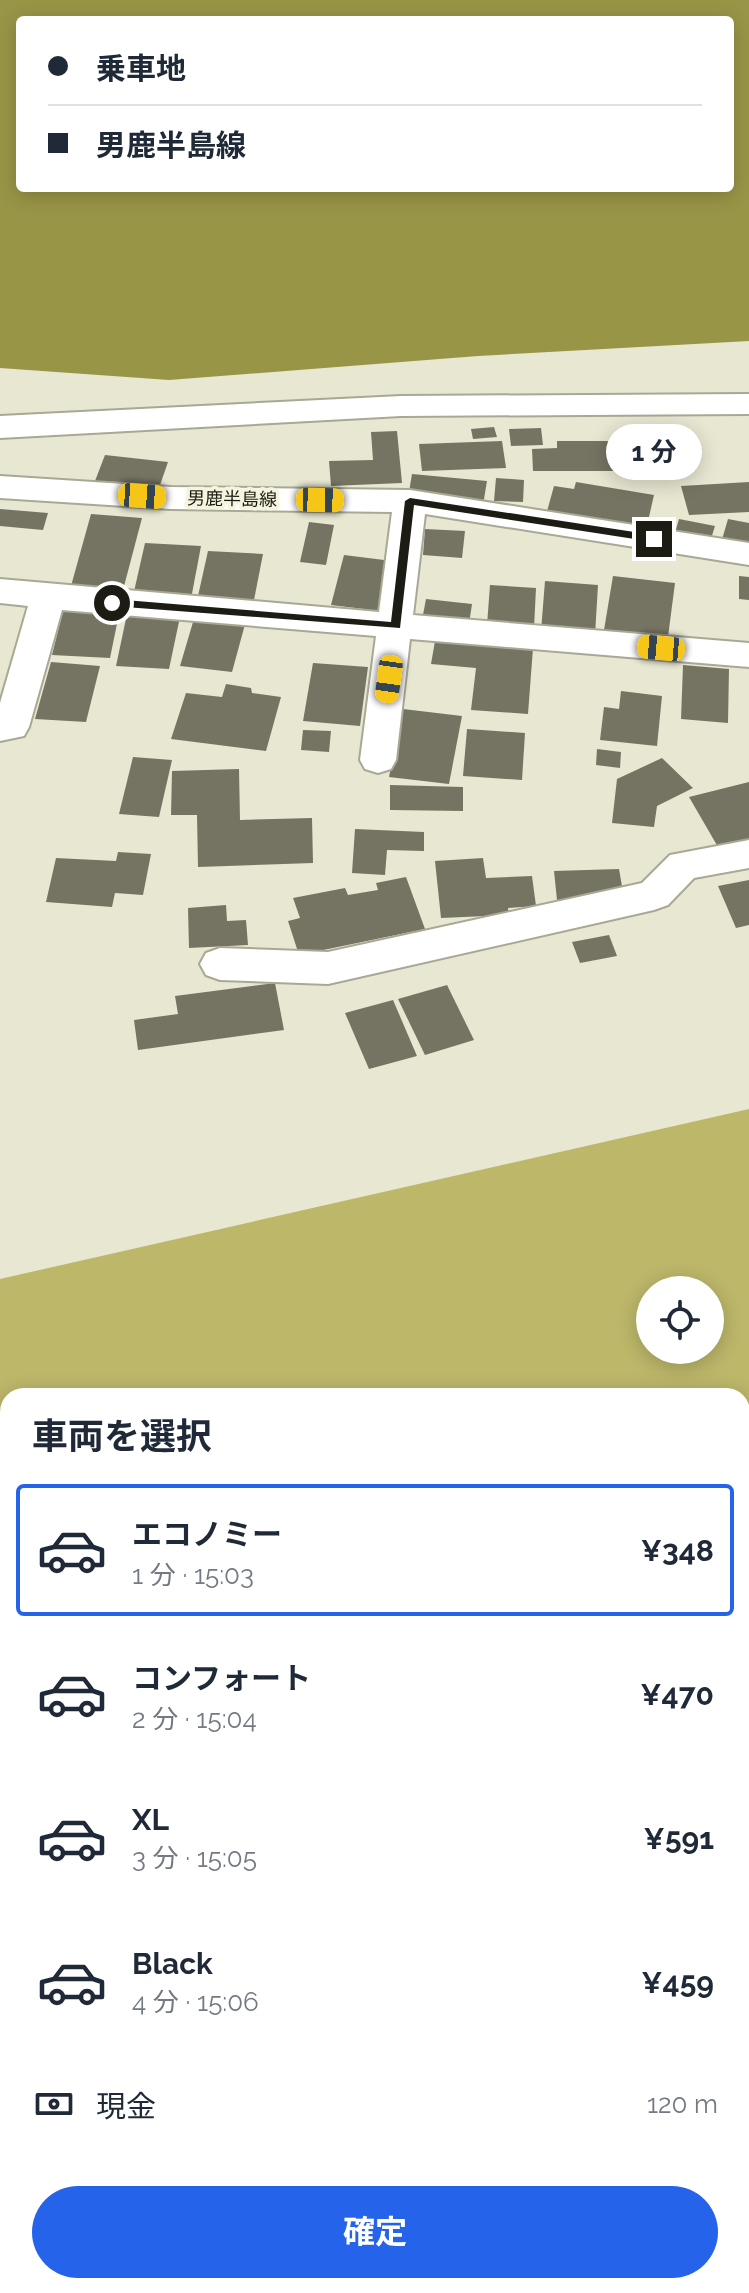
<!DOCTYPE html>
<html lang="ja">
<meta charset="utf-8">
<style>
body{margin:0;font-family:Raleway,"Noto Sans JP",sans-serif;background:#f6f6f7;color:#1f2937;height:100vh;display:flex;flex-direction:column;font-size:30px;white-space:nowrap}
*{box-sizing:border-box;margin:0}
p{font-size:26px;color:#747a83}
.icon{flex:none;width:44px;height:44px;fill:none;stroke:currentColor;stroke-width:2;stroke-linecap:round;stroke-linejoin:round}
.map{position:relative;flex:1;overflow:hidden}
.sheet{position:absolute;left:0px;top:1388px;width:750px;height:906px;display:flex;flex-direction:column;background:#fff;border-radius:24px 24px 0 0;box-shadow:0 4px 20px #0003}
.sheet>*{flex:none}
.guide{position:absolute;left:16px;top:16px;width:718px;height:176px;border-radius:8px;box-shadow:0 4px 20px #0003;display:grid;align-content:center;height:176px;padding:0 32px;background:#fff}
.tools{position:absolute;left:636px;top:1276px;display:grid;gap:16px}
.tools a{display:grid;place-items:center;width:88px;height:88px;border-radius:50%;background:#fff;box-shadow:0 4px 20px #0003;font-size:40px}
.end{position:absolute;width:36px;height:36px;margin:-18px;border:10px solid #1c1b14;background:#fff;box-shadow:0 0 0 4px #fff}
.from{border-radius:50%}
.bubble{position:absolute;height:56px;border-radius:28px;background:#fff;box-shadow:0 4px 20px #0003;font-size:26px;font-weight:700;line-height:56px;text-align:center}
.car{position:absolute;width:24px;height:48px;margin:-24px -12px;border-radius:10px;box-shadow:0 0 6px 2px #0007;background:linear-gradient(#f5c518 24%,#345 0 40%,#f5c518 0 76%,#345 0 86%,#f5c518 0)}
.guide b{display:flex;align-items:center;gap:28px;height:76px;font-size:30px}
.guide b+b{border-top:2px solid #e0e1e3}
.guide i{width:20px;height:20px;background:#1f2937}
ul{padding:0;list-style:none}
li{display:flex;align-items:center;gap:24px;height:132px;margin:0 16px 12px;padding:0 16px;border:4px solid transparent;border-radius:8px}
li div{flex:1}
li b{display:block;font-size:30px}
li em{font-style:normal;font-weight:700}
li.current{border-color:#2563eb}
li>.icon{width:72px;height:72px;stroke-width:1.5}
h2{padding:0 32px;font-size:36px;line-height:96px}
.pay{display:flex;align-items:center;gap:20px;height:88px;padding:0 32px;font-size:30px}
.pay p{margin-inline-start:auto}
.primary-button{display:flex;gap:16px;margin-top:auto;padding:16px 32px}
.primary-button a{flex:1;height:92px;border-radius:48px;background:#2563eb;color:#fff;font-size:32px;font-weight:700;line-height:92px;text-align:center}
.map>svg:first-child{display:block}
.forest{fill:#bcb769;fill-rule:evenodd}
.water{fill:#999547;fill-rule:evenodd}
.building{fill:#757462}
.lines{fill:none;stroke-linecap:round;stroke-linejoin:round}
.minor-casing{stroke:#a9a894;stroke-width:4}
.primary-casing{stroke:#a9a894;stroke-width:4}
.minor{fill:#fff;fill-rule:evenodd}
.primary{fill:#fff;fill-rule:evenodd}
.route{fill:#1c1b14}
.labels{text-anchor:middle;stroke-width:7;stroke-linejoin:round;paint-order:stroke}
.far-street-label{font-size:18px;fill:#1c1b14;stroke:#f5f5df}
</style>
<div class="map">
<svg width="749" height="2293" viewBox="0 0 749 2293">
<rect width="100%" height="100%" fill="#e8e7d2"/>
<path class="forest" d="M749,1109V2103H742V1396H8V2286H456L453,2293H0V1279ZM650,1290H710V1350H650Z"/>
<path class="water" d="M0,0H749V341L478,356L169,380L0,368ZM20,20H730V188H20Z"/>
<g class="building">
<path d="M494,427L497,437L473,439L471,429Z"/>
<path d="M541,428L543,445L511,446L509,429Z"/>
<path d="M397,431L402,483L331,486L329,461L373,460L371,432Z"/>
<path d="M502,441L506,468L422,471L419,444Z"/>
<path d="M557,441H630L634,471H533L532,449L557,448Z"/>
<path d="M105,455L168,462L159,488L95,481Z"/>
<path d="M412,474L487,481L483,505L408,498Z"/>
<path d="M496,478L524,480L523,502L494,501Z"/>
<path d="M576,482L654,495L646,530L546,515L554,486L574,489Z"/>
<path d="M749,482V512L689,515L681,486Z"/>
<path d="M0,509L48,513L43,530L0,526Z"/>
<path d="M91,514L142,518L123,590L71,586Z"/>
<path d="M679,519L715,526L710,542L674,536Z"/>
<path d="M728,519L749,523V547L721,543Z"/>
<path d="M309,522L334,525L326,565L300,562Z"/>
<path d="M425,529L465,531L462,558L423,555Z"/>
<path d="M145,543L201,546L191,599L133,596Z"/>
<path d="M208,551L263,554L254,600L198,596Z"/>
<path d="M344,555L392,561L380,611L331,605Z"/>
<path d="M613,576L675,583L668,637L604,630Z"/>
<path d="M739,576L749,577V600L739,599Z"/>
<path d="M545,581L598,585L595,635L541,631Z"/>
<path d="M490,585L536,588L534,628L487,625Z"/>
<path d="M426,599L472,604L469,624L422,620Z"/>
<path d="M63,611L119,614L110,658L52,655Z"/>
<path d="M196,612L247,617L232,672L180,666Z"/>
<path d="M127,614L180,617L169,669L116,666Z"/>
<path d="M435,641L533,648L528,714L471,710L476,668L431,664Z"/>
<path d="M51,662L100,666L86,722L35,719Z"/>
<path d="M313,663L368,667L360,726L303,721Z"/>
<path d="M683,665L729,669L728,723L681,719Z"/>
<path d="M226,684L251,688L252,693L281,697L266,751L171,739L186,693L222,697Z"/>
<path d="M621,691L662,696L657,746L600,740L604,707L619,709Z"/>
<path d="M403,709L462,716L449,784L389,777Z"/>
<path d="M467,729L525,733L522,780L463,776Z"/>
<path d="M303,730L331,731L329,752L301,750Z"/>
<path d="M597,749L621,752L620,768L596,765Z"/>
<path d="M133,757L172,760L159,817L119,814Z"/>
<path d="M662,758L693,788L657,806L654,827L612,823L617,779Z"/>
<path d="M239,769L240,820L312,818L313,863L198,867L197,815H171L172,771Z"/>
<path d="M749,782V839L718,847L689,797Z"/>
<path d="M390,785L463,787V811L390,810Z"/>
<path d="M355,829L424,832V851L387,850L385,875L352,873Z"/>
<path d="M118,852L151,854L143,895L115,893L112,907L46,902L56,858L116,861Z"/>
<path d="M483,858L486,878L532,876L536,906L508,908L509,915L441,918L435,861Z"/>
<path d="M619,869L624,898L557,900L554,871Z"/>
<path d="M406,877L425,929L299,955L288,921L300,918L293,898L345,888L348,895L378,890L376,883Z"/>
<path d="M749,880V925L736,928L718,886Z"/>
<path d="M226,905L227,921L246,920L248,945L189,948L188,908Z"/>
<path d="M609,935L617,956L580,963L572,942Z"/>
<path d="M275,983L284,1030L138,1050L134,1020L178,1014L175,996Z"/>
<path d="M447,985L474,1040L425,1055L398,999Z"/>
<path d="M393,1000L417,1056L369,1069L345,1013Z"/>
</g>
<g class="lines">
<g class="minor-casing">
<g id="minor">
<path d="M0,476L171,487L410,490L749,543V565L425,514L413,615L749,643V667L410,639L396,760L391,769L378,773L365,769L360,760L376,636L62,610L29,727L24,736L0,741V703L28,606L0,603V579L379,612L392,512L171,509L0,498Z"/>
<path d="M749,840V868L694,878L668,905L654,910L328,984L220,980L206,975L200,964L206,953L220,948L328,952L642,883L670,855Z"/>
</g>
</g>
<g class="primary-casing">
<path id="primary" d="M749,394V414L401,416L0,438V416L401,396Z"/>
</g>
<use href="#minor" class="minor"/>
<use href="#primary" class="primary"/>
</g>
<path class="route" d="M410,498L654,535L659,539L654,542L414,505L400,628L112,606L106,603L112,599L391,622L405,501Z"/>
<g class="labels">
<g class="far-street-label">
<text transform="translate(232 499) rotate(1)" y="6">男鹿半島線</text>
</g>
</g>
</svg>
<div class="tools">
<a><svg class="icon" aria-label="locate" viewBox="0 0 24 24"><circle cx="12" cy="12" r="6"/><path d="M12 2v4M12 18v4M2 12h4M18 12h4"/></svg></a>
</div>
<i class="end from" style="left:112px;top:603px"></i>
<i class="end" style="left:654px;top:539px"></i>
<div class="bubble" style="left:606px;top:424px;width:96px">1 分</div>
<i class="car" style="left:142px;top:496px;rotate:94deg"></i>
<i class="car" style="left:320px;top:500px;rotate:91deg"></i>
<i class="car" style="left:661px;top:648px;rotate:275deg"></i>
<i class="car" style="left:389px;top:679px;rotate:188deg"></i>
<div class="guide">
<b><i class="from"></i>乗車地</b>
<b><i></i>男鹿半島線</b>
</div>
<section class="sheet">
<h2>車両を選択</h2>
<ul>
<li class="current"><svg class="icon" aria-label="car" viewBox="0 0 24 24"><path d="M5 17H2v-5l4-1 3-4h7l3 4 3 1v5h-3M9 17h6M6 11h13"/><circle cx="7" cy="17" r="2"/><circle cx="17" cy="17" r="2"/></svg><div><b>エコノミー</b><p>1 分 · 15:03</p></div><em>¥348</em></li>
<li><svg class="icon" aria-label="car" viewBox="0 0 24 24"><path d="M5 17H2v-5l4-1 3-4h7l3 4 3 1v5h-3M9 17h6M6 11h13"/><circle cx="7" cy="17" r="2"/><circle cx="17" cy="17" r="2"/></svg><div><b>コンフォート</b><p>2 分 · 15:04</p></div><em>¥470</em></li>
<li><svg class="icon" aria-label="car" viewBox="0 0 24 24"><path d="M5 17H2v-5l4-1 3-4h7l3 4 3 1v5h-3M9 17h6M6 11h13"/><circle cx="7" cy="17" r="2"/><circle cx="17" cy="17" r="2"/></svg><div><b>XL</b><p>3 分 · 15:05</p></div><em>¥591</em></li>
<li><svg class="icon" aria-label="car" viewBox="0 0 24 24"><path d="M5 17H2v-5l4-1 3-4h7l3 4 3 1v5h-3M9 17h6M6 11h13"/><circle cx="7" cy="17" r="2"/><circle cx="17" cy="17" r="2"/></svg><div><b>Black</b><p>4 分 · 15:06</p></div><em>¥459</em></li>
</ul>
<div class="pay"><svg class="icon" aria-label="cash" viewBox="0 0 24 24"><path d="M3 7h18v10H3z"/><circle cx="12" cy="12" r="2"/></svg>現金<p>120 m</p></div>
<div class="primary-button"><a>確定</a></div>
</section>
</div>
